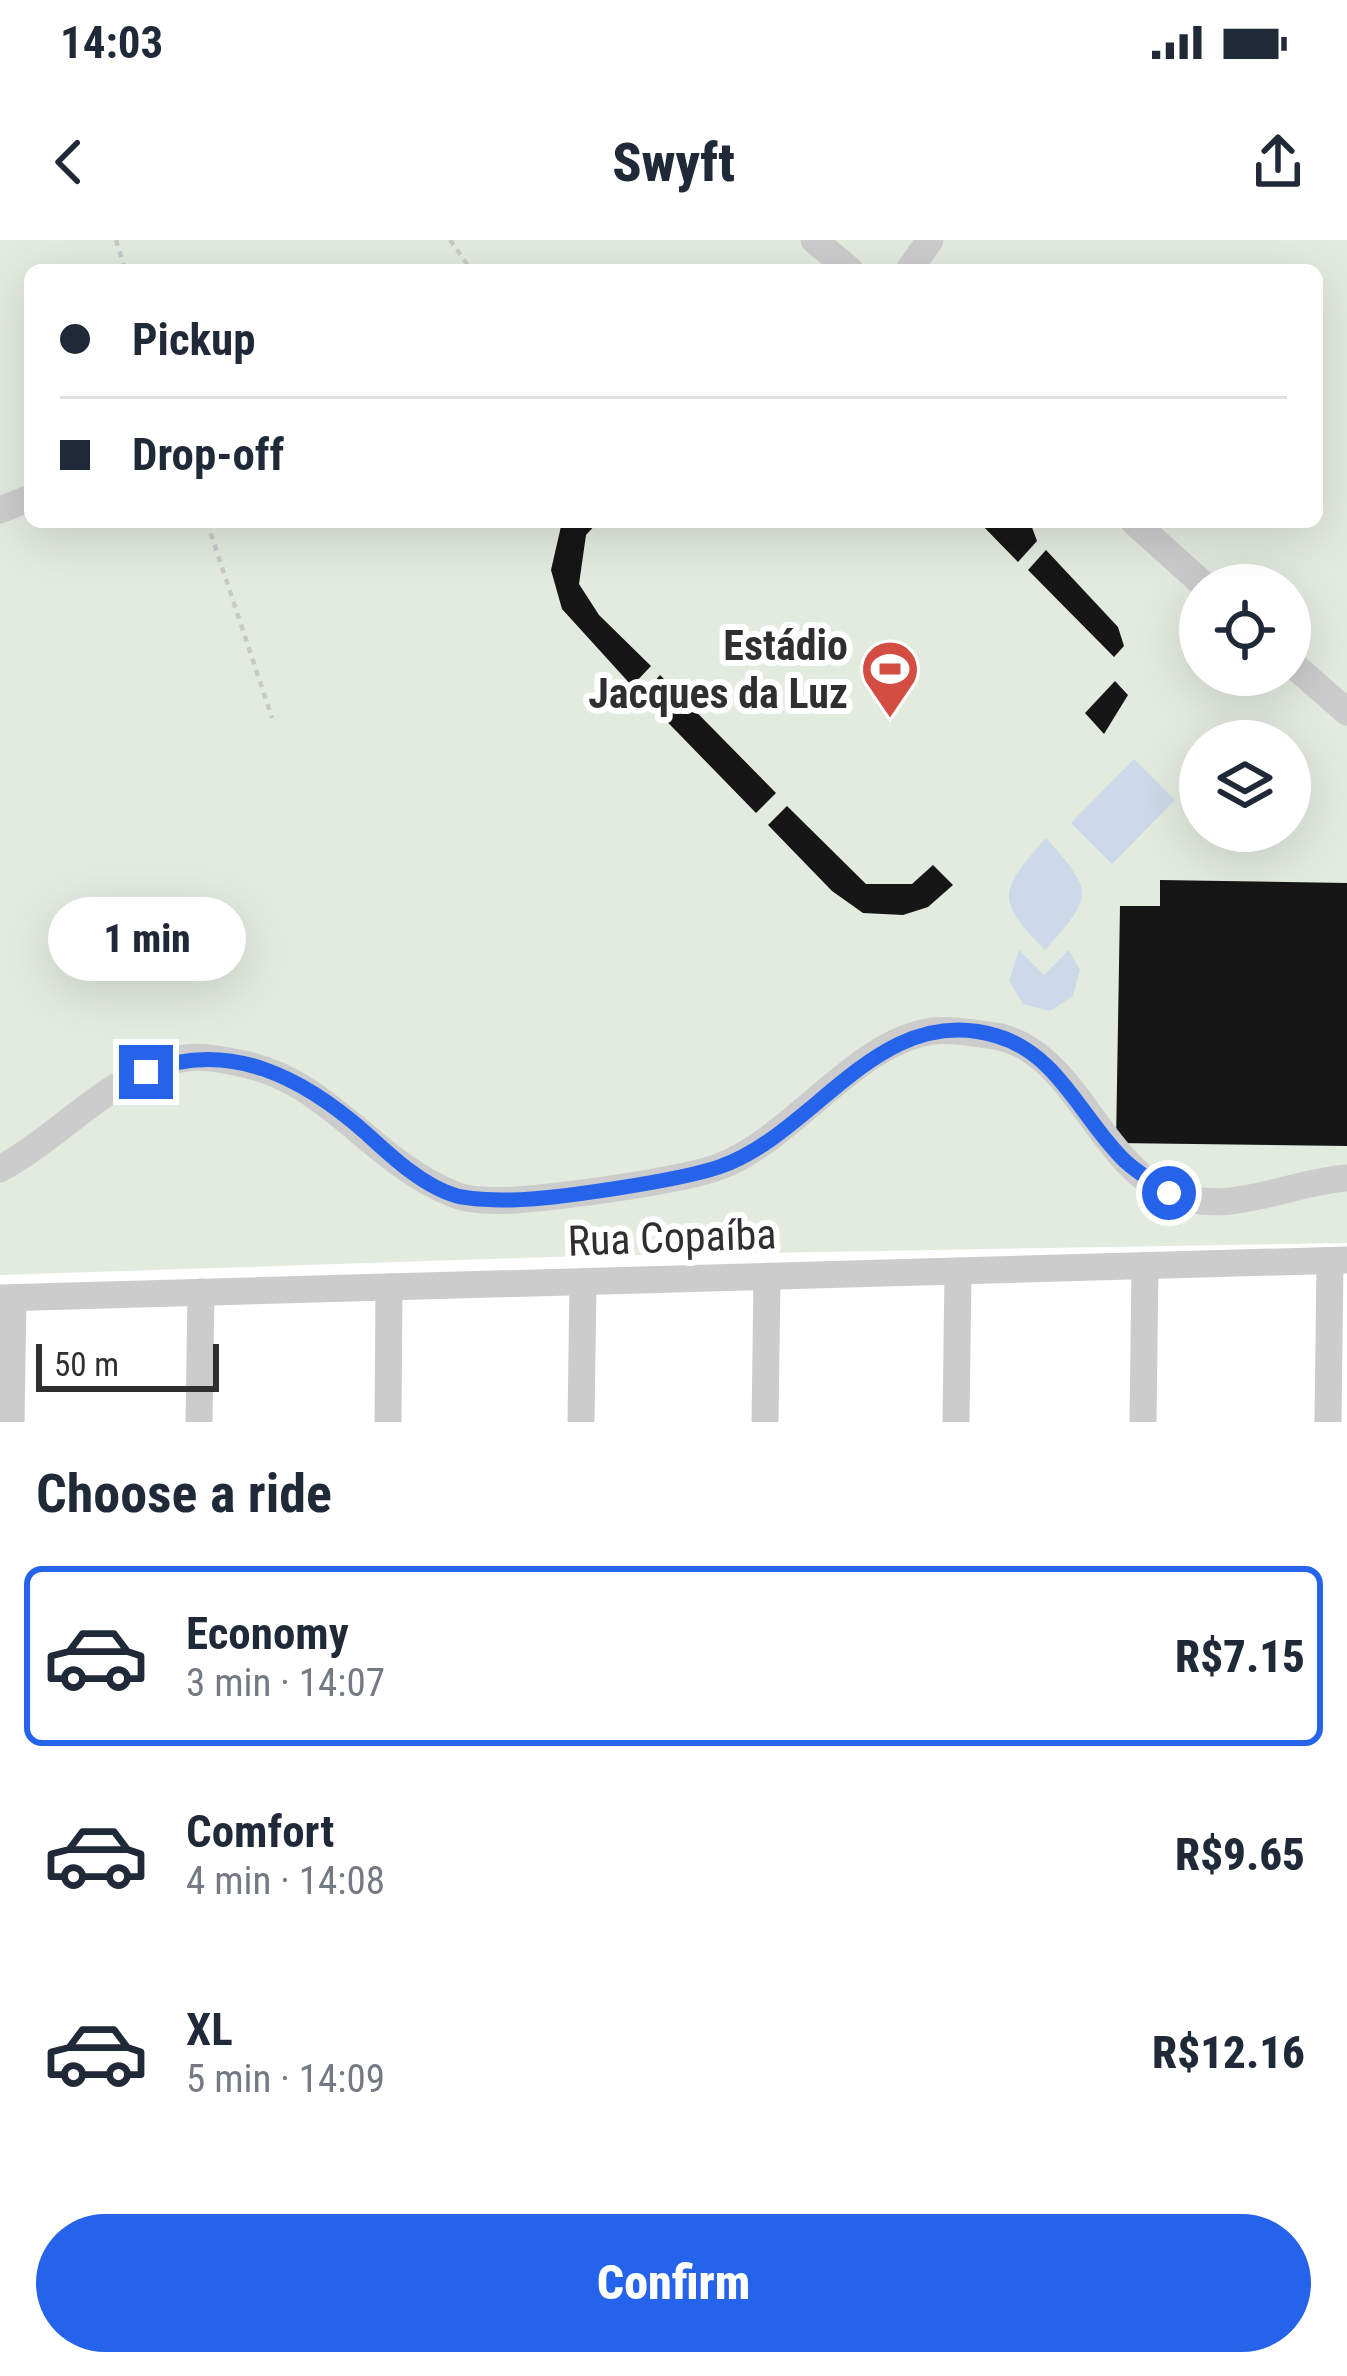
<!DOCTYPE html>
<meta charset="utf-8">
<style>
body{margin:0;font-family:"Roboto Condensed",sans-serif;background:#f6f6f7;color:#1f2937;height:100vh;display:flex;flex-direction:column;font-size:45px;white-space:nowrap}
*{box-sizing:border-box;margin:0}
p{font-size:39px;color:#747a83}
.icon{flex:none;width:66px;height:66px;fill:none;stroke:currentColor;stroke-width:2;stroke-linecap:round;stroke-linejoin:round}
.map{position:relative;height:1182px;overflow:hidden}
.drawer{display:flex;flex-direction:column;background:#fff;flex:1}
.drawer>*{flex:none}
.guide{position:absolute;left:24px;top:24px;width:1299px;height:264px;border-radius:18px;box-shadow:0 12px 48px #0002;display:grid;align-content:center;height:264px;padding:0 36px;background:#fff}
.buttons{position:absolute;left:1179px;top:324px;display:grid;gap:24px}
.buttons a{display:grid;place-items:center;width:132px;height:132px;border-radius:50%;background:#fff;box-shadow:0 12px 48px #0002;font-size:60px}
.scale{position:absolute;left:36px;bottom:30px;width:183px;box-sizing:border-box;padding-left:12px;border:6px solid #2f2f2f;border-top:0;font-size:33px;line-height:42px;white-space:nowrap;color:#2f2f2f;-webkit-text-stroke:9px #fff;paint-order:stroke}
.end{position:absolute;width:54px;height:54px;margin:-27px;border:15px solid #2563eb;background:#fff;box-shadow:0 0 0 6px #fff}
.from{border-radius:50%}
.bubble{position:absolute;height:84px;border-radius:42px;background:#fff;box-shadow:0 12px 48px #0002;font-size:39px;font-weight:800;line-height:84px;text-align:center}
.guide b{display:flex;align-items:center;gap:42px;height:114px;font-size:45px}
.guide b+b{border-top:3px solid #e0e1e3}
.guide i{width:30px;height:30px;background:#1f2937}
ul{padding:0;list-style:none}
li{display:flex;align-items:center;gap:36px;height:180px;margin:0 24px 18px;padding:0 12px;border:6px solid transparent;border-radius:18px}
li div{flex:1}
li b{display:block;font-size:45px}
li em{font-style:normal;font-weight:800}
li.current{border-color:#2563eb}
li>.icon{width:108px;height:108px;stroke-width:1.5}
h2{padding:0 36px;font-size:54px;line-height:144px}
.button{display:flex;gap:24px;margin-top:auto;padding:24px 36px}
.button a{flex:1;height:138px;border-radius:72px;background:#2563eb;color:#fff;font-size:48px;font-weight:800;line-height:138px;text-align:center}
.status{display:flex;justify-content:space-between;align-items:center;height:84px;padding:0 60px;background:#fff;direction:ltr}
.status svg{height:33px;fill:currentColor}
header{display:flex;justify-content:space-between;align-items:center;height:156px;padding:0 36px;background:#fff;font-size:54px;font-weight:800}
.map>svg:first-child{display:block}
.green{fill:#e3eade;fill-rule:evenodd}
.water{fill:#ccd9e8}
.building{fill:#161616}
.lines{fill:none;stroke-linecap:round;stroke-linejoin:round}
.path{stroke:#c9c9c9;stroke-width:4.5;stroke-dasharray:6 6;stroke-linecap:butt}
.minor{stroke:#ccc;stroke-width:27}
.route{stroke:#2563eb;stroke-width:15}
.labels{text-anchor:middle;stroke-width:12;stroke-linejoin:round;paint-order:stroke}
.poi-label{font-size:42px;font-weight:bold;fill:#2f2f2f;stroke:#fff;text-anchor:end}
.street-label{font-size:42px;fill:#2f2f2f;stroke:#fff}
</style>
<div class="status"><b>14:03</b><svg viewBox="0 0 49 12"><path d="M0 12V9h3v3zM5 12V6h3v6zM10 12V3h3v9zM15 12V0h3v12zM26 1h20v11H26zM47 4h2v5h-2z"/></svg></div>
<header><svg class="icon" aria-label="back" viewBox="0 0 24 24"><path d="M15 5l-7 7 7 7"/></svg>Swyft<svg class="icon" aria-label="share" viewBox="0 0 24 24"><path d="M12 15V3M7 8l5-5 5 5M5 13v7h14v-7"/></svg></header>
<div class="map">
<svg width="1347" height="1182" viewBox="0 0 1347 1182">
<rect width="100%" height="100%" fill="#fff"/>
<path class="green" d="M0,0H1347V1003L581,1016L0,1035ZM30,30H1317V282H30ZM1200,345H1290V435H1200ZM1200,501H1290V591H1200Z"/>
<g class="water">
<path d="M1134,519L1175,560L1112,624L1071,583Z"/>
<path d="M1046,598C1095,653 1093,656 1045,710C993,659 1001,649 1046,598Z"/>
<path d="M1019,710L1044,735L1069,710L1080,730L1073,756L1050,771L1023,764L1009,741Z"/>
</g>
<g class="building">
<path d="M562,282H598L586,295L579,344L599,375L651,426L632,446L562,369L551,330Z"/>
<path d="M979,282H1030L1037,301L1018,322Z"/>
<path d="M1046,310L1118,387L1124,406L1114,417L1028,330Z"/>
<path d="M660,435L776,553L756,573L642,456Z"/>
<path d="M1115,441L1128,455L1104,494L1085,473Z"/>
<path d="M787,566L866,644H912L933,625L953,645L928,667L903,675L863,673L832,651L768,585Z"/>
<path d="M1160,640L1347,643V906L1116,903L1120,666H1160Z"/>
</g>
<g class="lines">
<g class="path">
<path d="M116,0L125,30"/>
<path d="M450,0L471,30"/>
<path d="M207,282L272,478"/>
</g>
<g class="minor">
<path d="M814,0L850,30"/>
<path d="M909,30L930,0"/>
<path d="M0,270L30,258"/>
<path d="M1134,282L1204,345"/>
<path d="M1290,422L1347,472"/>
<path d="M0,929C62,895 105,839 176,820C197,814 219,819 239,823C328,839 372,922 453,954C469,961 498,961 516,960C559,957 683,941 721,926C795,897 857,800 934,791C951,789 972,793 989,795C1073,804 1096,922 1169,953C1230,978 1288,942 1347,938"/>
<path d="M0,1058L1347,1020"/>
<path d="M11,1182L13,1058"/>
<path d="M199,1182L201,1052"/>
<path d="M388,1182L389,1047"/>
<path d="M581,1182L583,1042"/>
<path d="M765,1182L767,1037"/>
<path d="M956,1182L958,1031"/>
<path d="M1143,1182L1145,1026"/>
<path d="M1328,1182L1330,1021"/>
</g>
</g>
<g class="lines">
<path class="route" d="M146,832C229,798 304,838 367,894C392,917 424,947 457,956C473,960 495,960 512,960C556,959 677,941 719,927C816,894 879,760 997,796C1059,814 1082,880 1125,921C1138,933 1155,943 1169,953"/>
</g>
<defs>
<g id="stadium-pin" transform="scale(3)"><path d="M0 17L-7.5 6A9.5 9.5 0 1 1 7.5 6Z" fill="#d34d43" stroke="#fff"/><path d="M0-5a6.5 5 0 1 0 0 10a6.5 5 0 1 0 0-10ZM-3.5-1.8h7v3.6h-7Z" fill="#fff"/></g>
</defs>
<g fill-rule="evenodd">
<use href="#stadium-pin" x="890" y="429"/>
</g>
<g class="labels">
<g class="poi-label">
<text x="848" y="420">Estádio<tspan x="848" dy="48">Jacques da Luz</tspan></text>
</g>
<g class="street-label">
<text transform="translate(672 997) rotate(-2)" y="15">Rua Copaíba</text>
</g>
</g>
</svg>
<div class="buttons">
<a><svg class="icon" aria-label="locate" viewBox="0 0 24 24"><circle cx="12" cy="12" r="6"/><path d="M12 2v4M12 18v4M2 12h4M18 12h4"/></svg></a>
<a><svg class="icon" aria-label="layers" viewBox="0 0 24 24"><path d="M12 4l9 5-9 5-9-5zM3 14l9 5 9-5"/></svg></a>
</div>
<div class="scale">50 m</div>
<i class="end from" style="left:1169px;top:953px"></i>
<i class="end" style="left:146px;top:832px"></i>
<div class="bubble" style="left:48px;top:657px;width:198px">1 min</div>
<div class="guide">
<b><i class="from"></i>Pickup</b>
<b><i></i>Drop-off</b>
</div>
</div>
<section class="drawer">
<h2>Choose a ride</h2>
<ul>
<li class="current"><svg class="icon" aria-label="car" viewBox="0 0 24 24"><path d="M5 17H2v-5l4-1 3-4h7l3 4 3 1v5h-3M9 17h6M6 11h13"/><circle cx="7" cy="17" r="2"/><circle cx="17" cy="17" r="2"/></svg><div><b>Economy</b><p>3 min · 14:07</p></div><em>R$7.15</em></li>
<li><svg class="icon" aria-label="car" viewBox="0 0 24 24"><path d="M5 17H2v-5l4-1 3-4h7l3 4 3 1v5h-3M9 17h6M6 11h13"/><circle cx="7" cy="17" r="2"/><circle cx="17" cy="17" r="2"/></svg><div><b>Comfort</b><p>4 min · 14:08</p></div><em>R$9.65</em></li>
<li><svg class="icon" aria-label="car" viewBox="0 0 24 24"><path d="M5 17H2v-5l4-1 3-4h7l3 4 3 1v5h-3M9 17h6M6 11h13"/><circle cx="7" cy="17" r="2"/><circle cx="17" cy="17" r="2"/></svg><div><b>XL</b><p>5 min · 14:09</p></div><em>R$12.16</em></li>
</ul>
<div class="button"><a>Confirm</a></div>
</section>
